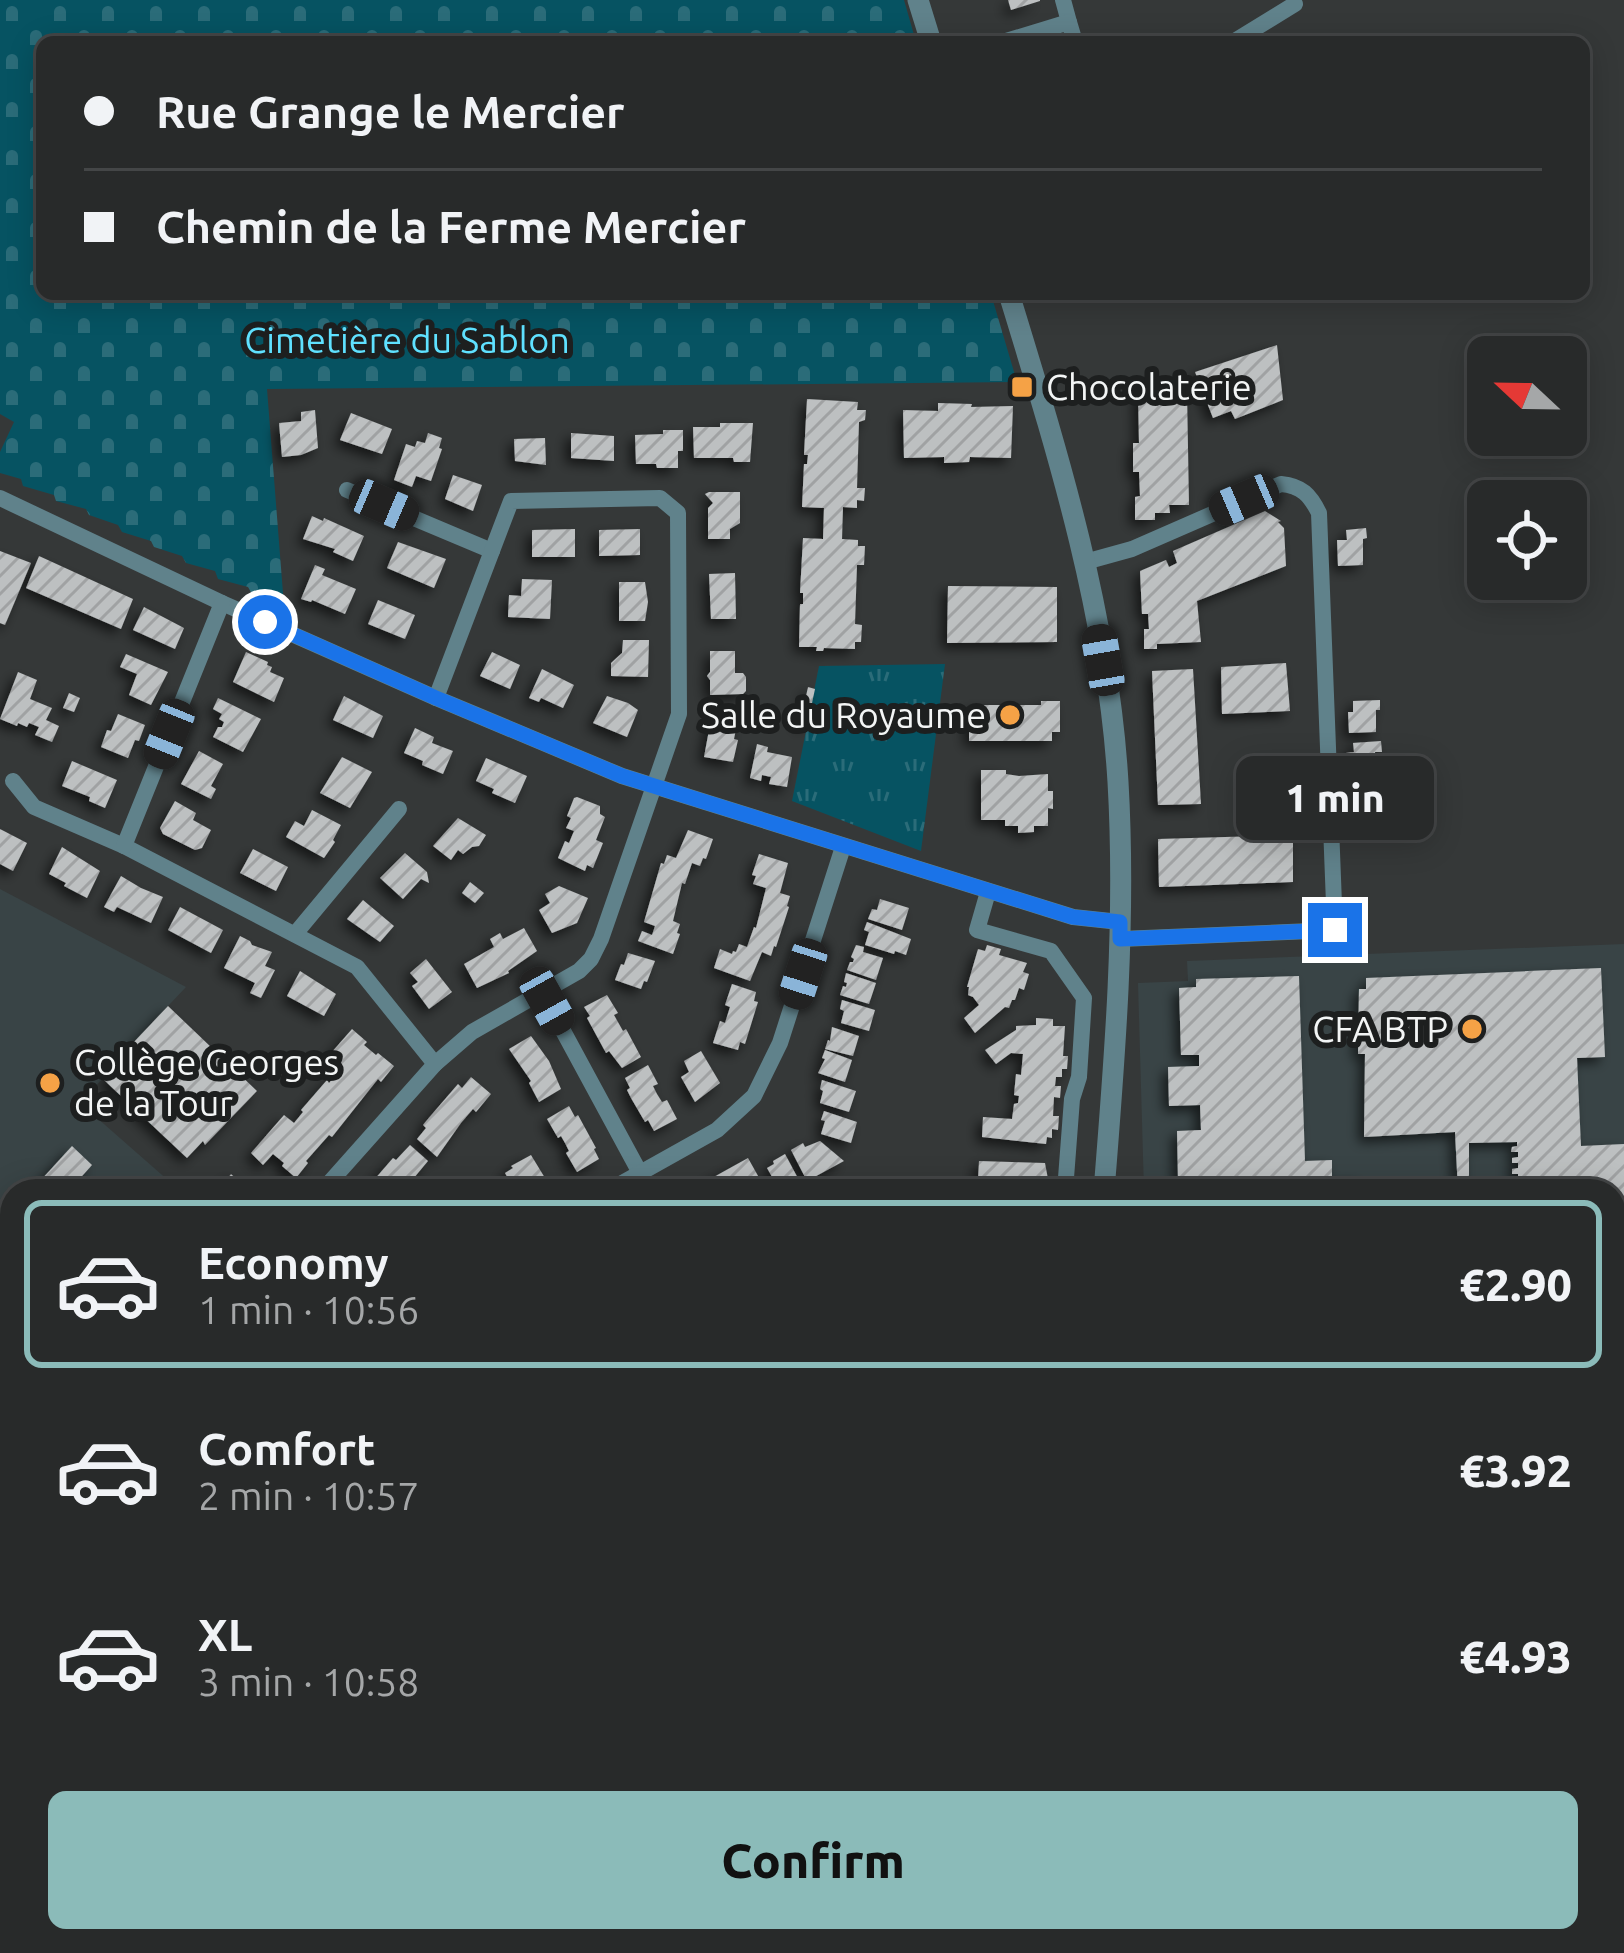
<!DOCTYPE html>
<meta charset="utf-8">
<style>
body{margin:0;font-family:Ubuntu,sans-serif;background:#303232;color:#f1f3f6;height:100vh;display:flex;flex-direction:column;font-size:45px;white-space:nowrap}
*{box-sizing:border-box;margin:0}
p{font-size:39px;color:#a5a7a8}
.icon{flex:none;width:66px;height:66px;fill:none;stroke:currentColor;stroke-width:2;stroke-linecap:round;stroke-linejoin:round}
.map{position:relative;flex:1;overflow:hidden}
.sheet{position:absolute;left:0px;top:1179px;width:1626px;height:774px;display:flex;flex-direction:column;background:#282a2a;border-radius:36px 36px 0 0;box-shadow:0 6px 30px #0003,0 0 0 3px #444647}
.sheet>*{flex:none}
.hud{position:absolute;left:36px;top:36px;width:1554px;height:264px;border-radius:18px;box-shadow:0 6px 30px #0003,0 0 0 3px #444647;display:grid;align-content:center;height:264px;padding:0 48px;background:#282a2a}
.needle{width:78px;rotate:292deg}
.fabs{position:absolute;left:1467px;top:336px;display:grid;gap:24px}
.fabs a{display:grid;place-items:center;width:120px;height:120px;border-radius:18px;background:#282a2a;box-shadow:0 6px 30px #0003,0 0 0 3px #444647;font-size:60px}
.end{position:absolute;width:54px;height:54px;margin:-27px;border:15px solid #1a73e8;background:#fff;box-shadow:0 0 0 6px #fff}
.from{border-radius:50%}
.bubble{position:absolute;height:84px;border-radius:18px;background:#282a2a;box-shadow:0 6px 30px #0003,0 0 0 3px #444647;font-size:39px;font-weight:800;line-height:84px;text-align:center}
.car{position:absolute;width:36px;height:72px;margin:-36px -18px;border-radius:15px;box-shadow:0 0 9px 3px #0007;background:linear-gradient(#222 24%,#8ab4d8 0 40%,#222 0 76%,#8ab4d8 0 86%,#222 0)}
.hud b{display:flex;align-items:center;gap:42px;height:114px;font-size:45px}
.hud b+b{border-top:3px solid #444647}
.hud i{width:30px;height:30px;background:#f1f3f6}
ul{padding:21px 0 0;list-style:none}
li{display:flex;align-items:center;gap:36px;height:168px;margin:0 24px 18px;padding:0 24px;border:6px solid transparent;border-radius:18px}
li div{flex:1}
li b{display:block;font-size:45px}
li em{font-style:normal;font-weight:800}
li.active{border-color:#8bbbb9}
li>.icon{width:108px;height:108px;stroke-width:1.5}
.button{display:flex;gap:24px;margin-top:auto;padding:24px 48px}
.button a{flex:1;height:138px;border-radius:18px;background:#8bbbb9;color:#111;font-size:48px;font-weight:800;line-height:138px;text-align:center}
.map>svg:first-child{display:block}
.built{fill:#394446}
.grass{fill:url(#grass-tufts)}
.cemetery{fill:url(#cemetery-stones)}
.pitch{fill:#065362}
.building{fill:url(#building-hatch);filter:url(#shadow)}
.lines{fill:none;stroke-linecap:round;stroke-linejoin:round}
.pedestrian{stroke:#60828b;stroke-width:12}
.minor{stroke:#60828b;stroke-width:16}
.tertiary{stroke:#60828b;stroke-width:21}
.route{stroke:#1a73e8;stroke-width:15}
.poi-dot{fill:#f5a246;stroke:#1d1f1f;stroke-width:4.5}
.labels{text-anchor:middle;stroke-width:12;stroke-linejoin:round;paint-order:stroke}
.park-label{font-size:36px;fill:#5fe1ff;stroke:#1d1f1f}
.poi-label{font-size:36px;fill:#f3f5f5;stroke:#1d1f1f;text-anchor:start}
</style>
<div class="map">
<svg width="1624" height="1953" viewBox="0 0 1624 1953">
<defs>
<pattern id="grass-tufts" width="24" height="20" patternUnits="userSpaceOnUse" patternTransform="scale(3)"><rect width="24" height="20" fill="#065362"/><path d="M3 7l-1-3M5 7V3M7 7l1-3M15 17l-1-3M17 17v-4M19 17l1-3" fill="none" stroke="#2b6c79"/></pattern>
<pattern id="cemetery-stones" width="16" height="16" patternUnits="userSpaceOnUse" patternTransform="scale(3)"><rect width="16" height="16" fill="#065362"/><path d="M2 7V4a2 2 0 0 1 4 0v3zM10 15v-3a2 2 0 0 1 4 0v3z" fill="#2b6c79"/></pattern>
<pattern id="building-hatch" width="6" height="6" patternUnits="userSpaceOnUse" patternTransform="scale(3)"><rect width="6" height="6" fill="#bdc0c1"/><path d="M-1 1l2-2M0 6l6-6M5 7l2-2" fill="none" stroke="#a0a2a3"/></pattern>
<filter id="shadow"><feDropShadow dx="-5.5" dy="5.5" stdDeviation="6" flood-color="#0009"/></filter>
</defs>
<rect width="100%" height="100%" fill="#353838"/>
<g class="built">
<path d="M0,889L186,987L117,1060L118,1062L80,1103L178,1189L12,1191V1247L0,1236Z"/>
<path d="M1624,944V1853H1614V1191H1144L1138,983L1188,981L1187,961Z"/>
</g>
<path class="grass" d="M945,664L921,851L792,801L819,666Z"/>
<path class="cemetery" d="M0,0H904L916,42H42V294H991L1017,382L267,389L284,606L252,594L248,587L218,579L215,571L186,563L182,556L154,547L151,541L122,532L118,525L89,515L86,509L56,501L54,495L23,486L21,479L0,473V452L14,422L0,414Z"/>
<g class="pitch">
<path d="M1624,1240V1323L1614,1324V1241Z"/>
<path d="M1624,1858V1953H1288L1293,1941H1614V1859Z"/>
</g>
<g class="building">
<path d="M1008,0H1040V1L1011,10Z"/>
<path d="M1277,345L1283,400L1235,419L1231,411L1213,418L1195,372Z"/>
<path d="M1187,391L1189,505H1169L1170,513H1155V520H1135V497L1140,496L1139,472H1133V443H1139L1138,392Z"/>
<path d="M807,399L858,402L857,410H866L865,420L859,422L857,488H865L864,501L857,500V508L843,507L842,539L858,540V546H865L864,565H857L855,624L862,625L861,642H855V649L824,648L823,651H816L817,647H799L800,604H803V593H800L803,538L823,539L824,508L802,507L804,464H807L808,455H804Z"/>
<path d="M938,403L972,404L971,407L1013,406L1011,458L970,457L969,462L944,463V457L904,458L903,410L938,411Z"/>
<path d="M315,410L318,448L301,455L282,457L279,423L301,421V412Z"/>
<path d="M351,413L392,429L382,454L340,440Z"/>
<path d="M720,423H753L750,462H734L733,458H694L693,427H720Z"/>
<path d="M663,430H683V451H678V468H657L656,464H636L635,435L663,434Z"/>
<path d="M428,433L442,438L439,448L442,449L431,481L416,476L412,487L394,480L406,444L415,447L417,441L425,443Z"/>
<path d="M571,433L614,436V461L571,458Z"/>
<path d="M545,438L546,465L515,461L514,439Z"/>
<path d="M453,475L482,485L473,511L445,499Z"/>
<path d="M709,492H740V523L730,529V539H708V508L713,503L705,494Z"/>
<path d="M1265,511L1281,521L1278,522L1284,528L1286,566L1197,601L1201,642L1157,644V649H1144V629H1149L1148,614H1142L1140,571L1166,560L1169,567L1177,563L1173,551Z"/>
<path d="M312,516L323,521L324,518L364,536L353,561L333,552L335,549L303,539Z"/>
<path d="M1366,528L1367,538L1363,539V565L1338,566L1337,540H1347L1346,530Z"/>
<path d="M575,529V557H532V530Z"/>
<path d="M640,529V555L599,556V530Z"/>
<path d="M398,542L446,559L434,588L387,568Z"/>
<path d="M0,551L31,563L5,625L0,623Z"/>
<path d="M39,556L133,599L121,629L26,588Z"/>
<path d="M315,565L325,569L322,575L356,589L345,614L312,600L311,602L301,599Z"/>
<path d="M735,573L736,619H711L709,574Z"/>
<path d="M522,579L552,580L550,619L508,617L509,595L521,596Z"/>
<path d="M619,582H645L648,602L645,621H619Z"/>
<path d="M948,586L1057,587V642L947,643Z"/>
<path d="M378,600L415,615L405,639L368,624Z"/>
<path d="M144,607L184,628L175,649L133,630Z"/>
<path d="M623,640H649L648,677L611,676V663L622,653Z"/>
<path d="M710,651H735V673H743L746,677V691L743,694L710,695V680L707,676L710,672Z"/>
<path d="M246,652L268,662L267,665L272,667L270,672L284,678L274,702L233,682Z"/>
<path d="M492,652L520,665L510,689L480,676Z"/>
<path d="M126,654L168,672L151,705L129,695L137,674L120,667Z"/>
<path d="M1286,663L1290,711L1222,714L1221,667Z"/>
<path d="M542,669L574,685L563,708L541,698L539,702L529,698Z"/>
<path d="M1193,669L1201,804L1158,805L1152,671Z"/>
<path d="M18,672L37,680L30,699L52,708L46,720L59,726L52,742L35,735L39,727L29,723L27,727L18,723L17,726L0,719Z"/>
<path d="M808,687L815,689L807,726L800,724Z"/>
<path d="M69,693L80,698L74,712L63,708Z"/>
<path d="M344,696L383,716L373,738L333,720Z"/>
<path d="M607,696L628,703L638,710L627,737L593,723Z"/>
<path d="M218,698L261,719L243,752L213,737L218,727H222L224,722L219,719L222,714L213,709Z"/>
<path d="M1380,700V710H1376V732L1349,733L1348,712H1353V701Z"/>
<path d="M1041,701H1060V732H1052V741H969V705H1041Z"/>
<path d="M118,714L145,725L139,741L135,740L128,758L101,747L107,730L111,731Z"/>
<path d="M712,714L738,719L734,739L738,740L733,762L704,757Z"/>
<path d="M415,728L434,737L432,743L453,751L443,774L422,765L423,761L404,753Z"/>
<path d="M1381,741L1382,752H1375L1376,772L1347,774L1346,753L1354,752L1353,743Z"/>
<path d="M757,744L768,747L767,752L792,757L787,787L769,784L771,777L762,775L761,781L750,778Z"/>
<path d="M199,751L223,764L211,786L216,789L211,799L181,784Z"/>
<path d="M342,757L372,772L350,808L320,793Z"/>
<path d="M486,758L527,776L515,803L492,793L494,789L476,781Z"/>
<path d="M72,761L117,780L105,808L89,801L90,797L62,786Z"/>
<path d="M981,770H1006V774L1019,776L1048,774V791H1053V809L1048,808V826H1034V832L1018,833V826H1005V820H981Z"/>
<path d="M577,797L600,806V814L605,817L596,840L603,843L593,868L587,865L585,871L558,858L565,841L569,843L574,831L566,828L571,818L567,816L574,798Z"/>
<path d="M175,801L196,813L193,820L211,830L202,848L195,850L163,834L160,828Z"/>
<path d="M312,810L341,825L333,840L335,842L324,858L286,837L295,821L304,826Z"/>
<path d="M458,818L486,835L479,846L472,847L463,854L458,850L451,860L433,846Z"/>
<path d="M0,829L27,843L13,871L0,864Z"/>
<path d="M688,830L713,839L706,859L703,858L700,866L692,863L685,884L682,883L673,921L680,924L677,933L680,934L673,954L638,941L642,931L652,935L655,926L644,922L661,863L664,864L667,855L676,858Z"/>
<path d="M1293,835V882L1159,887L1158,839Z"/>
<path d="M62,847L100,871L87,898L64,886L66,883L49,874Z"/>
<path d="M253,849L288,867L276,891L240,873Z"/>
<path d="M405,853L427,872L429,883L421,879L403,899L380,878Z"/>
<path d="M759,854L788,863L780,893L790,896L787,906L789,907L776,947L774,946L771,956L762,952L750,981L714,968L720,949L732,954L733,951L736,952L739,944L747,947L754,927L756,928L766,888L753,884L756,876L752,875Z"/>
<path d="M121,876L141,888L163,897L151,923L117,907L114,912L104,907Z"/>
<path d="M470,882L484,893L475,903L462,893Z"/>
<path d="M559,886L588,898L577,923L552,933L539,910L550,903L545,894Z"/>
<path d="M880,899L909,908L902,930L868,919L872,909L877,910Z"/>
<path d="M363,900L394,926L380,942L347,919Z"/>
<path d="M180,907L223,930L211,953L168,930Z"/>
<path d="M867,922L911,939L906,955L895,951L894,954L865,945L869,932L864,930Z"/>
<path d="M524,928L537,951L508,971L509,973L477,988L464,964L494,947L490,939L500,933L503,939Z"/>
<path d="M240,936L250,941L252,945L272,952L265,966L275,970L261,998L250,993L255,983L224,968Z"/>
<path d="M856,945L864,947L863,952L883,958L876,980L847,970L850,962H853L854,959L851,957Z"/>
<path d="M987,945L1001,949L999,955L1027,963L1023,972L1029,974L1024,990L1019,988L1015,1000H1012L1009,1008L1005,1007L975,1033L964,1018L979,1005L973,997L968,995L969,987H967L978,949L985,951Z"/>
<path d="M628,953L655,961L647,982L644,981L641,989L615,980L621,964L624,965Z"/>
<path d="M426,959L452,992L429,1009L412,986L418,982L410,973Z"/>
<path d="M1601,968L1605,1057L1577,1058L1581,1146L1624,1144V1224L1614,1225V1191H1519V1186H1513L1512,1180H1518V1174H1512V1169L1518,1168V1163H1512V1158L1518,1157V1152H1511L1512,1147L1517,1146V1142L1469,1143V1191H1458L1455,1132L1364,1137L1365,1054H1358L1359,989H1366V978Z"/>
<path d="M300,971L336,994L324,1016L287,996Z"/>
<path d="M846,973L876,983L869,1004L840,995L843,986L846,987L847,983L844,982Z"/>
<path d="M1299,976L1305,1161L1332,1160V1179L1362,1178L1363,1191H1203V1180H1178L1177,1131L1201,1130L1200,1105L1169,1106L1168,1067L1199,1066V1055H1181L1179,988L1196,987V979Z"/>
<path d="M732,984L756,992L754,1001L758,1002L745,1044L740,1042L738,1050L713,1043L720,1021L725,1023L730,1007L725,1005Z"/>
<path d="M607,995L618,1013L614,1015L623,1031L626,1029L641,1057L622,1068L609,1051L606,1053L587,1018L590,1016L584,1007Z"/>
<path d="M842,1000L875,1010L869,1031L841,1023L844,1011L840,1009Z"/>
<path d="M168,1006L257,1091L205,1145L203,1141L187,1158L104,1080L120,1064L117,1060Z"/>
<path d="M1036,1018L1053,1019V1026H1065L1063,1056H1068L1067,1069H1062V1077H1056L1055,1086H1061L1060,1098L1054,1097L1053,1116H1059L1058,1130L1052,1129V1138L1047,1137L1046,1144L982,1137L983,1117L1012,1119L1014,1104L1018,1103L1019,1096L1014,1095L1016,1074L1021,1075L1023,1054L1011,1053L996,1064L985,1050L1016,1030V1026L1036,1025Z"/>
<path d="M832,1027L859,1036L853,1056L825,1049L828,1040L830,1041Z"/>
<path d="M352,1029L367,1042L364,1045L376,1055L378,1053L394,1066L381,1082L378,1079L332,1137L329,1135L306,1161L308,1163L296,1178L282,1166L284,1163L273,1154L263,1165L251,1153L284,1115L294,1123L303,1112L301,1110L327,1080L329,1083L339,1071L325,1060Z"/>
<path d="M531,1036L549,1061L561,1089L539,1102L529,1083L531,1081L509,1049Z"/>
<path d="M825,1050L852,1060L845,1082L818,1073L825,1059L822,1058Z"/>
<path d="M701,1051L720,1083L695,1102L681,1077L689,1072L684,1061Z"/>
<path d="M648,1065L658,1084L653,1086L657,1094L662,1102L667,1100L677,1119L654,1131L648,1120L645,1122L631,1098L627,1090L630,1088L625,1078Z"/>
<path d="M471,1077L491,1094L476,1112L473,1109L461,1123L437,1157L417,1139L426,1128L423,1125L427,1120L458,1084L462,1088Z"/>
<path d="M822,1080L856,1091L849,1112L820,1103L823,1091L820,1089Z"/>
<path d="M569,1106L575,1117L578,1115L596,1148L594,1149L599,1159L577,1172L566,1153L569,1151L565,1143L561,1136L558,1138L547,1119Z"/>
<path d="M824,1111L857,1122L851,1143L821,1134L825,1121L821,1120Z"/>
<path d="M820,1141L844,1161L807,1181L791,1150L803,1143L805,1147Z"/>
<path d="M410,1145L428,1161L403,1191H371L367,1188L393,1158L396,1160Z"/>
<path d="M72,1146L92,1165L69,1191H31Z"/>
<path d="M785,1154L801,1184L788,1191H780L767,1168L774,1164L773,1161Z"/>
<path d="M531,1155L545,1178L532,1185L534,1188L529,1191H515L505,1173L513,1168L511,1166Z"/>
<path d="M748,1158L762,1183L747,1191L745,1188L740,1191H708L703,1183Z"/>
<path d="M979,1161L1045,1163L1048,1179H1055L1054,1191H1008V1182L978,1180Z"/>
<path d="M231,1174L244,1186L240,1191H217Z"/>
<rect x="1614" y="1333" width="10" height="142"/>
<rect x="1614" y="1499" width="10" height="34"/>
<path d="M3,1541L12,1543V1601L7,1622L0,1620V1553Z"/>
<rect x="1614" y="1637" width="10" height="50"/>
<path d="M0,1787L12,1790V1833L0,1830Z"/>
<path d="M74,1941H91L88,1953H71Z"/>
<path d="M166,1941H196L192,1953H163Z"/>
<path d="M311,1941H414L453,1952L351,1953Z"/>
<path d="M1138,1941H1171L1190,1946L1192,1941H1225L1222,1953L1201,1949L1200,1953H1135Z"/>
</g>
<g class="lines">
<path class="pedestrian" d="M640,1173L650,1191"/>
<g class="minor">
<path d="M1063,0L1069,22"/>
<path d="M1003,42L1069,22L1075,42"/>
<path d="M1233,42L1295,4"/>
<path d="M347,490L492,551"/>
<path d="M0,498L222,603L436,698L622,776L1073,917L1120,922"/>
<path d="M1085,562L1132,549L1281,484C1302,486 1310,495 1319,513L1335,930L1120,939"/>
<path d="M13,781L34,807L124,846L357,967L435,1064"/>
<path d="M124,846L222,603"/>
<path d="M988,892L977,930L1051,951L1084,998L1079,1077L1072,1099L1065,1191"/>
<path d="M295,934L399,809"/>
<path d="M542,992L640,1173"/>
<path d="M322,1191L435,1064L472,1032L579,971L591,959L601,939L679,714L678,513L660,498L511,501L436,698"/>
<path d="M608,1191L717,1130L754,1096L780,1043L843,847"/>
<path d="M0,1270L12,1281"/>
<path d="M0,1436L12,1417"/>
<path d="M0,1511L12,1514"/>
<path d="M0,1656L12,1661"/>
<path d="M819,1941L825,1953"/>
<path d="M1261,1941V1953"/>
<path d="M0,1951L12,1903"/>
<path d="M251,1953L256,1941"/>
</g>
<g class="tertiary">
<path d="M918,0L931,42"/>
<path d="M1009,294C1058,454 1108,614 1118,782C1126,919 1115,1055 1104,1191"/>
<path d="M876,1953L896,1941"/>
<path d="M1056,1953V1941"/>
</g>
</g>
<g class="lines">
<path class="route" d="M265,622L436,698L622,776L1073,917L1120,922V939L1335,930"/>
</g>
<g class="poi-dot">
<rect x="1010" y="375" width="24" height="24" rx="6"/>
<circle cx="1010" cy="715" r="12"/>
<circle cx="1472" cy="1029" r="12"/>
<circle cx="50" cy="1083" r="12"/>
</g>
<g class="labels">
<g class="park-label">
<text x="407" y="353">Cimetière du Sablon</text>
</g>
<g class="poi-label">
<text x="1046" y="400">Chocolaterie</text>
<text x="986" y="728" text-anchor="end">Salle du Royaume</text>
<text x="1448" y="1042" text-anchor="end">CFA BTP</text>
<text x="74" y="1075">Collège Georges<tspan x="74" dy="41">de la Tour</tspan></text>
</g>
</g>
</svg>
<div class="fabs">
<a><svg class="needle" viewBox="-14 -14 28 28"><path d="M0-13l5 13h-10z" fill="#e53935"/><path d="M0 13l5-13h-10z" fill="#a5a7a8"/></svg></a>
<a><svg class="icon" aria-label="locate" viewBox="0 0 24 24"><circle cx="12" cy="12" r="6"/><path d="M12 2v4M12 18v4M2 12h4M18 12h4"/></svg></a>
</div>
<i class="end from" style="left:265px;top:622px"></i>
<i class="end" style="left:1335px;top:930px"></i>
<div class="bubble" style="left:1236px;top:756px;width:198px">1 min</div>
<i class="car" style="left:1244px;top:500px;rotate:247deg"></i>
<i class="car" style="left:384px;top:505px;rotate:113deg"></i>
<i class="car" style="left:1103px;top:660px;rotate:350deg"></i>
<i class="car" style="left:169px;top:734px;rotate:202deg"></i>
<i class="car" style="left:803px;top:974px;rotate:198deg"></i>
<i class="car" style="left:547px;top:1001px;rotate:151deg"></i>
<div class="hud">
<b><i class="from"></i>Rue Grange le Mercier</b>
<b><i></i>Chemin de la Ferme Mercier</b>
</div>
<section class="sheet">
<ul>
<li class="active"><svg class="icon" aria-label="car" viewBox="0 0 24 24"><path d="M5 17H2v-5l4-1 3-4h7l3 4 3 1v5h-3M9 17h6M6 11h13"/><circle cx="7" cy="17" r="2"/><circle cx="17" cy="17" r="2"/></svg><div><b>Economy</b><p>1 min · 10:56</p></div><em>€2.90</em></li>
<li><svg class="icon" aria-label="car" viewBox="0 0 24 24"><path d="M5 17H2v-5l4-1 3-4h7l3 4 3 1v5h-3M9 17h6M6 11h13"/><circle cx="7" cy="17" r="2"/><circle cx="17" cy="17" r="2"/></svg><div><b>Comfort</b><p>2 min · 10:57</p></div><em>€3.92</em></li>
<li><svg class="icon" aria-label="car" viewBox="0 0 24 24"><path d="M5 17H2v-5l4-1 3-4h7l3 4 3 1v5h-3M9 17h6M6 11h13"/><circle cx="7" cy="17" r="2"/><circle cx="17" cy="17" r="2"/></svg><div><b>XL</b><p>3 min · 10:58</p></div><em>€4.93</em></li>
</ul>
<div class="button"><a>Confirm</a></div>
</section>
</div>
